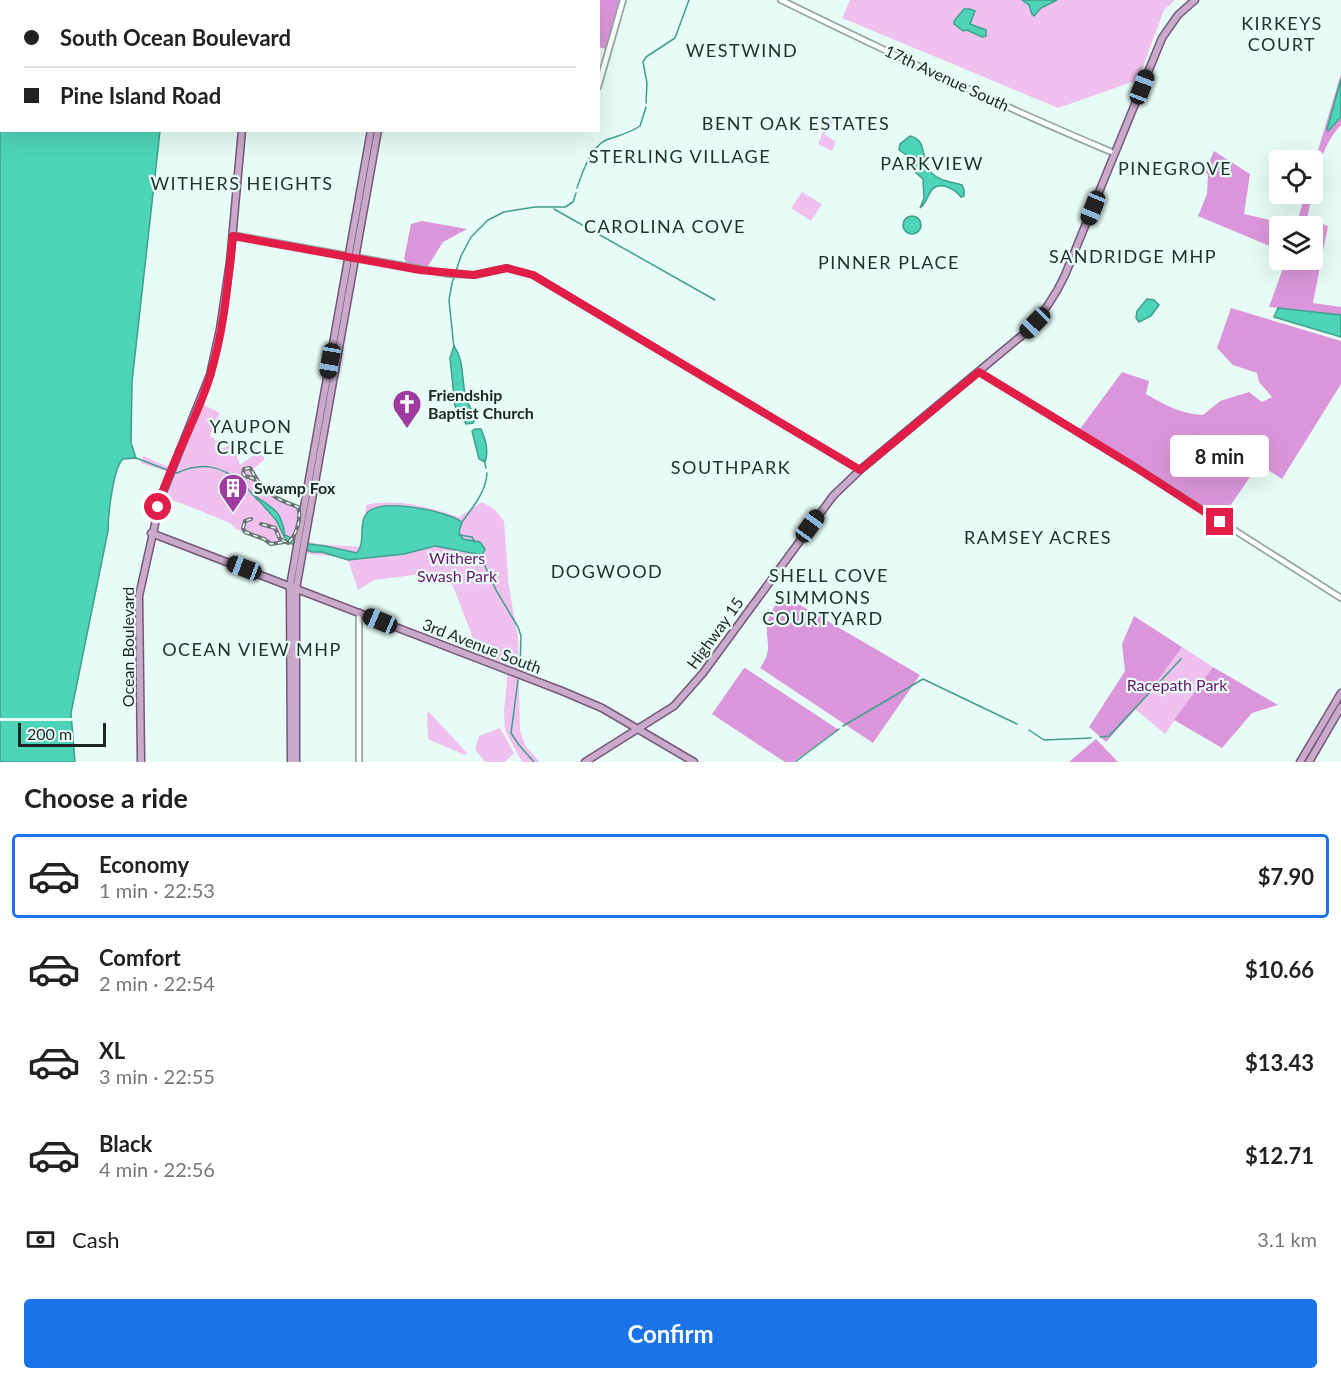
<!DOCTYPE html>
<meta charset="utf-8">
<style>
body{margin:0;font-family:Lato,sans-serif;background:#f6f6f6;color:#222;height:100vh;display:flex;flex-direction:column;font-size:22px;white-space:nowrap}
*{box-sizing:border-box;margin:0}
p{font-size:20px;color:#767676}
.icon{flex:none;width:33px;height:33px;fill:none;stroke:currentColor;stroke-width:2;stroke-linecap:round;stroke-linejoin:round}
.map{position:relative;height:762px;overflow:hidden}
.drawer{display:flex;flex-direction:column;background:#fff;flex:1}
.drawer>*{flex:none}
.top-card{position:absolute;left:0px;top:0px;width:600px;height:132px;box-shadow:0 6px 24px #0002;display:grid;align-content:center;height:132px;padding:0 24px;background:#fff}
.buttons{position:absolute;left:1269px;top:150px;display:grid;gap:12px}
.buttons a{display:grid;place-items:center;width:54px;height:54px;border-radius:6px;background:#fff;box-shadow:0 6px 24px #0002;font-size:30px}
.scale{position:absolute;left:18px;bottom:15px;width:88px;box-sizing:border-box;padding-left:6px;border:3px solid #1e2624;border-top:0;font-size:16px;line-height:21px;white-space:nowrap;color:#1e2624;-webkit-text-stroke:4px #e7fcf6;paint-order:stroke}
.end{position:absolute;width:27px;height:27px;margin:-14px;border:8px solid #e11d48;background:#fff;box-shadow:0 0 0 3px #fff}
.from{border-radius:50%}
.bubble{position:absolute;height:42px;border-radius:6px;background:#fff;box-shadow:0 6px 24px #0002;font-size:20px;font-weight:700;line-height:42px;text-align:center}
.car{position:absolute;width:18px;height:36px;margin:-18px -9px;border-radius:8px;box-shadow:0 0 4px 2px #0007;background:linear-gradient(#222 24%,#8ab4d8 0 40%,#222 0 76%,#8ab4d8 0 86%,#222 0)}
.top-card b{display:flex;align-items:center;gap:21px;height:57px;font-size:22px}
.top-card b+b{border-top:2px solid #e0e0e0}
.top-card i{width:15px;height:15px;background:#222}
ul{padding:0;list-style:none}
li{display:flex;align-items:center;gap:18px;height:84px;margin:0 12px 9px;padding:0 12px;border:3px solid transparent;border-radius:6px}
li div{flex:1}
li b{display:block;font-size:22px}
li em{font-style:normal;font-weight:700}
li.on{border-color:#1a73e8}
li>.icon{width:54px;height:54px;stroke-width:1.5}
h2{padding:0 24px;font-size:27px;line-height:72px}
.pay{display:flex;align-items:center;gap:15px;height:66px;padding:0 24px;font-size:22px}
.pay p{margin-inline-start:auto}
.cta{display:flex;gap:12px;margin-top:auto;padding:12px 24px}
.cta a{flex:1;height:69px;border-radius:6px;background:#1a73e8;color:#fff;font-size:24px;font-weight:700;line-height:69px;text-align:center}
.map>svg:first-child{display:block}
.green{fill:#f0c0ef}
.forest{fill:#db96db}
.water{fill:#4dd3b7;stroke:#3f9f8b;stroke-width:1.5}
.pier{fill:#e7fcf6}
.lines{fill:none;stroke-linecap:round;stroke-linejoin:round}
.stream{stroke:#3f9f8b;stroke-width:1.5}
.minor-casing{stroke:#93a7a1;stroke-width:8}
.major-casing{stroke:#765778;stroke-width:9}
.minor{stroke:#fff;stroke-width:4.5}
.major{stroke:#caaaca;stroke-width:6}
.rail-casing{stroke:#697572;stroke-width:4}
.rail{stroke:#e7fcf6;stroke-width:1.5;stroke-dasharray:4.5;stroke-linecap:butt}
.route{stroke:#e11d48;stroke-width:8}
.labels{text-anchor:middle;stroke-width:4.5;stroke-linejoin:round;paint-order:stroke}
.street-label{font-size:16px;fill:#1e2624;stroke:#e7fcf6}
.poi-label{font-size:16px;font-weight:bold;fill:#1e2624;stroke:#e7fcf6;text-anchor:start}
.park-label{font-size:16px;fill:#68156b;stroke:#e7fcf6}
.neighbourhood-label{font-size:18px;letter-spacing:1.5px;fill:#22332e;stroke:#e7fcf6}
</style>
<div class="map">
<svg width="1341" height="762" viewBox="0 0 1341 762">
<rect width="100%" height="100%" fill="#e7fcf6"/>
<g class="green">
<path d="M850,0H1175L1164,10L1138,80L1058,108L842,18Z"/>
<path d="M829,117L835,119L824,134L836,142L832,151L818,144Z"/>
<path d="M802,192L822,204L811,221L791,208Z"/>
<path d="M204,405L220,413L210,435L216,441L218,446L224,448L232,442L240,465L259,451L265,459L253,469L268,491L281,499L302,507L296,539L318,544L363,547L366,505C397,498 429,507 459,517L482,502L494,509L504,521L509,588L518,637L520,731L526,747L540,762H522L505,730L504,712L509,656L507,665L479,654L453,586L440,576L422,574L374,580L358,590L348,560C366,559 383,557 401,554C429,549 437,541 466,553L459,547L427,545L341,557L308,554L295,546L283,543L270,545L264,540L236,529L230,523L181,503L173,501L170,503L164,502L174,474L141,463L143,456L166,466L177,467Z"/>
<path d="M1182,647L1213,667L1165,734L1135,709Z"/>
<path d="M429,712L467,753L465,755L428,739L427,714Z"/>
<path d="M500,728L514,753L505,762H485L475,749L479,736Z"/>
</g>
<g class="forest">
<path d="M504,0H623L609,50L599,47L598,2Z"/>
<path d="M1341,74V125C1323,144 1318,168 1313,193V167Z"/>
<path d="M1214,151L1250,174L1244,214L1295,226H1280L1279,250L1198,216L1207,194L1208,175L1205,171Z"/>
<path d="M1305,194H1312L1307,219L1328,226L1313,303L1341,307V315L1269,307L1286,260H1312V226H1296Z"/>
<path d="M422,221L467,229L443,242L428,266L408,264L404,259L411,224Z"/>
<path d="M1231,308L1341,341V384L1282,479L1259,464L1219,522L1077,433L1122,372L1149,381L1146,394C1165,405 1181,414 1203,415L1220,401L1249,392L1262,402L1272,397L1259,382L1257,373L1233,365L1217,348Z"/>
<path d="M783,595L920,675L873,743L760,668C773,649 766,645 767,626C768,614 776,604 783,595Z"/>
<path d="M1134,616L1182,647L1141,703L1106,742L1089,727L1125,671L1122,644Z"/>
<path d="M1213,667L1278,705L1252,713L1222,748L1174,720Z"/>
<path d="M744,668H745L839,730L793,762H785L712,714Z"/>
<path d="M1096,739L1118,762H1069Z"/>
</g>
<g class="water">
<path d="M0,0H174L2,2V130L160,131L132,382L131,443L136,458L123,459C113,468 108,516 108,531L71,713L75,762H0Z"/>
<path d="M1022,0H1057L1041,8L1034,16L1032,14L1029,5Z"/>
<path d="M964,9H970L975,11L970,24L986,30V36L982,37L967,30L963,31L954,24V21Z"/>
<path d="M1341,79V117L1328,131L1327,129Z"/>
<path d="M910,136C927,140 921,156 928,168C934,180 951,182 962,185L964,190V196L961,197C955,189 939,180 931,191C927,197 926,203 920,208L924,198L923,179L916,173L915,161L899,150L900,144Z"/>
<circle cx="912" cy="225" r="9"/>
<path d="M1147,299L1154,300L1159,305L1151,316L1139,322L1136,318L1137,311Z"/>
<path d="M1278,308L1341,315V337L1274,317Z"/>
<path d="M454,346C465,362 461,380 466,397C468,405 473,412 476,419L473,423L466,424L455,406L450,358Z"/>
<path d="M475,429H481C486,440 489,451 485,462L479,459L472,431Z"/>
<path d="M254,495C274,509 281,510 285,535L301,543L325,546L357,553C366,542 358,523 367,513C381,497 447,511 462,522L459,532L463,539L480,542L485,549L482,555L435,546L404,554L348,560L322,552H312L294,545L286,540L276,520Z"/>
</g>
<path class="pier" d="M0,718H74L75,721H0Z"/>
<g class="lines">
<g class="stream">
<path d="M646,103L647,83L643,62L646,57L675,38L689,0"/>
<path d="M577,188C582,173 591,147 606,140C619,135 628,134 640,126L646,107"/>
<path d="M554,209L715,300"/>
<path d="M454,348L449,300L452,283L461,256L471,237L488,220L504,212L535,207H565L573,202L576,193"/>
<path d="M136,458L170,471"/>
<path d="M484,460L486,468"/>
<path d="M174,472L177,473C202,462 220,465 242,483C248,488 252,495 258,500"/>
<path d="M462,522C473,507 486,492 487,473"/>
<path d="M459,535L472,537L475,542"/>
<path d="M480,555L496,590L518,627L521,636L520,667"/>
<path d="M518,680L511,733L519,745L534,762"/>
<path d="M843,726L923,679L1017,724"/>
<path d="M1029,730L1044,740L1091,738"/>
<path d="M1100,737L1109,736L1181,659"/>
<path d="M795,762L839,729"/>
</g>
<g class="minor-casing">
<g id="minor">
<path d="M781,0C891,54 1002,106 1114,153"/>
<path d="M598,87L623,0"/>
<path d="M233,235L449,274L474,275L507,268L533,275L860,470"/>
<path d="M979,372L1135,467L1341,598"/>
<path d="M359,612V762"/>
</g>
</g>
<g class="major-casing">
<g id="major">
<path d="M253,2V0"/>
<path d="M395,2V0"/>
<path d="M401,2V0"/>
<path d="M151,533L562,691L602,708L694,762"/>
<path d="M141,762L139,596L161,497L210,375L220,329L230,262L242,130"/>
<path d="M291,762L290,586L371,130"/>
<path d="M296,762V589L378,130"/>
<path d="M585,762L674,706L703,673L833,496L860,470L1026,332C1043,314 1055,297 1065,275L1162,38L1178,15L1195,0"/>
<path d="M1300,762L1341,693"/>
<path d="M1309,762L1341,707"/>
</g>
</g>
<use href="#minor" class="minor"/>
<use href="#major" class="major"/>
<g class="rail-casing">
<g id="rail">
<path d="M259,483L250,468L244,469L243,473L245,476C260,479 262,488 274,496C281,501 290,504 298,507C302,518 296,536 288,543L280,539L275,528L261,524"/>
<path d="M251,519L245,521L243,528L245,532L264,539L271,544L284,542"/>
</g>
</g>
<use href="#rail" class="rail"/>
</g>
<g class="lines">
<path class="route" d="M158,507C170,462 197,421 210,376C224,331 228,282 233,236L420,270L474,275L507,268L533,275L860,470L979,372L1135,467L1220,522"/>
</g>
<defs>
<g id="church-pin" transform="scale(1.5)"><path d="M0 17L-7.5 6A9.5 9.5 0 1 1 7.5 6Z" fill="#9e3ba0" stroke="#e7fcf6"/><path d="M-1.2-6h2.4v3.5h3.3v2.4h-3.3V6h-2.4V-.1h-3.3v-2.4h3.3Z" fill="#fff"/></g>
<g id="building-pin" transform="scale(1.5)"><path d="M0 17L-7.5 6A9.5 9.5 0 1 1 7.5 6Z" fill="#9e3ba0" stroke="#e7fcf6"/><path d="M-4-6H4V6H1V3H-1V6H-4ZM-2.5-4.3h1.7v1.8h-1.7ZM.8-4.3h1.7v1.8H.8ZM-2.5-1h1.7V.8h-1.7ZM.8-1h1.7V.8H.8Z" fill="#fff"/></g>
</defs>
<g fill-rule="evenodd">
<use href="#church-pin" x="407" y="404"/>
<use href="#building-pin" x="233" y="488"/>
</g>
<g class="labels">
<g class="street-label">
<text transform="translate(947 78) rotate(25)" y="6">17th Avenue South</text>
<text transform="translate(715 633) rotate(-54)" y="6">Highway 15</text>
<text transform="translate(482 646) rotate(21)" y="6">3rd Avenue South</text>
<text transform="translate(128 647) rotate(-90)" y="6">Ocean Boulevard</text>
</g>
<g class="poi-label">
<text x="428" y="401">Friendship<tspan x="428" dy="18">Baptist Church</tspan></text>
<text x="254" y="494">Swamp Fox</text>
</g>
<g class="park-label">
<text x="457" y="564">Withers<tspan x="457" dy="18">Swash Park</tspan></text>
<text x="1177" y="691">Racepath Park</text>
</g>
<g class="neighbourhood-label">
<text x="1282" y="30">KIRKEYS<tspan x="1282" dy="21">COURT</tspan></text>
<text x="742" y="57">WESTWIND</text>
<text x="796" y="130">BENT OAK ESTATES</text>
<text x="680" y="163">STERLING VILLAGE</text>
<text x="932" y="170">PARKVIEW</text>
<text x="1175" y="175">PINEGROVE</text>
<text x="242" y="190">WITHERS HEIGHTS</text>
<text x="665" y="233">CAROLINA COVE</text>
<text x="1133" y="263">SANDRIDGE MHP</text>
<text x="889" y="269">PINNER PLACE</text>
<text x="251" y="433">YAUPON<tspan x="251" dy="21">CIRCLE</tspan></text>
<text x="731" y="474">SOUTHPARK</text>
<text x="1038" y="544">RAMSEY ACRES</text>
<text x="607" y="578">DOGWOOD</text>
<text x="829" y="582">SHELL COVE</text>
<text x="823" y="604">SIMMONS<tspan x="823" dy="21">COURTYARD</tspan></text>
<text x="252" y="656">OCEAN VIEW MHP</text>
</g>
</g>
</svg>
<div class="buttons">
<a><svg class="icon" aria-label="locate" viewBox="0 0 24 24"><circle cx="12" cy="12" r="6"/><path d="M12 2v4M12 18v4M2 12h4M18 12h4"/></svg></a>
<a><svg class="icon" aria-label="layers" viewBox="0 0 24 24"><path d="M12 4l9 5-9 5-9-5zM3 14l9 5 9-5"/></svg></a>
</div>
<div class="scale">200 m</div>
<i class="end from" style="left:158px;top:507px"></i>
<i class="end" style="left:1220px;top:522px"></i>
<div class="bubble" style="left:1170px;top:435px;width:99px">8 min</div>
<i class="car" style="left:1142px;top:87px;rotate:21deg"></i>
<i class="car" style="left:1093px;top:208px;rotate:202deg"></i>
<i class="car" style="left:1035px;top:323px;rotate:224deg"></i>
<i class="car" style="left:330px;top:361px;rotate:190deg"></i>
<i class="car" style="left:810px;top:526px;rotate:36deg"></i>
<i class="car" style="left:244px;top:568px;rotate:291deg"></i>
<i class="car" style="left:380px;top:621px;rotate:293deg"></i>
<div class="top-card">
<b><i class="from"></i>South Ocean Boulevard</b>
<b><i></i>Pine Island Road</b>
</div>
</div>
<section class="drawer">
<h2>Choose a ride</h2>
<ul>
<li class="on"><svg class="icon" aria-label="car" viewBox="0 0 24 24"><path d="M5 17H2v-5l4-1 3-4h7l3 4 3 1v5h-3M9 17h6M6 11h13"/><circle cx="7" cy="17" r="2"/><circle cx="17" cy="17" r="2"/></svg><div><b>Economy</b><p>1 min · 22:53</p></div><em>$7.90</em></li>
<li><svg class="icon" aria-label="car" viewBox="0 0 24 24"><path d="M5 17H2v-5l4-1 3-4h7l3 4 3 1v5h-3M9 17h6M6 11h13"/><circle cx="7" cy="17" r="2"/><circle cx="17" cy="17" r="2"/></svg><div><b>Comfort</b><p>2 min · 22:54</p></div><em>$10.66</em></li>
<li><svg class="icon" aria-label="car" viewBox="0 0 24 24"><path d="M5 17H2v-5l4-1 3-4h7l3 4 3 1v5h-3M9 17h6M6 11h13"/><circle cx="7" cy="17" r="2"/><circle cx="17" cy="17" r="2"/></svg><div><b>XL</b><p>3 min · 22:55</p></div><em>$13.43</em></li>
<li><svg class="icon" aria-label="car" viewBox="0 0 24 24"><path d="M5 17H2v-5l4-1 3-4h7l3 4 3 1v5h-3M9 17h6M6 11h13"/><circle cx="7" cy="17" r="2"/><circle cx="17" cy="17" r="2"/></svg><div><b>Black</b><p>4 min · 22:56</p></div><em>$12.71</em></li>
</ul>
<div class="pay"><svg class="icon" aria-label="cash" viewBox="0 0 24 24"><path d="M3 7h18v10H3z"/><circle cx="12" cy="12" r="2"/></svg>Cash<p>3.1 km</p></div>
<div class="cta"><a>Confirm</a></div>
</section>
